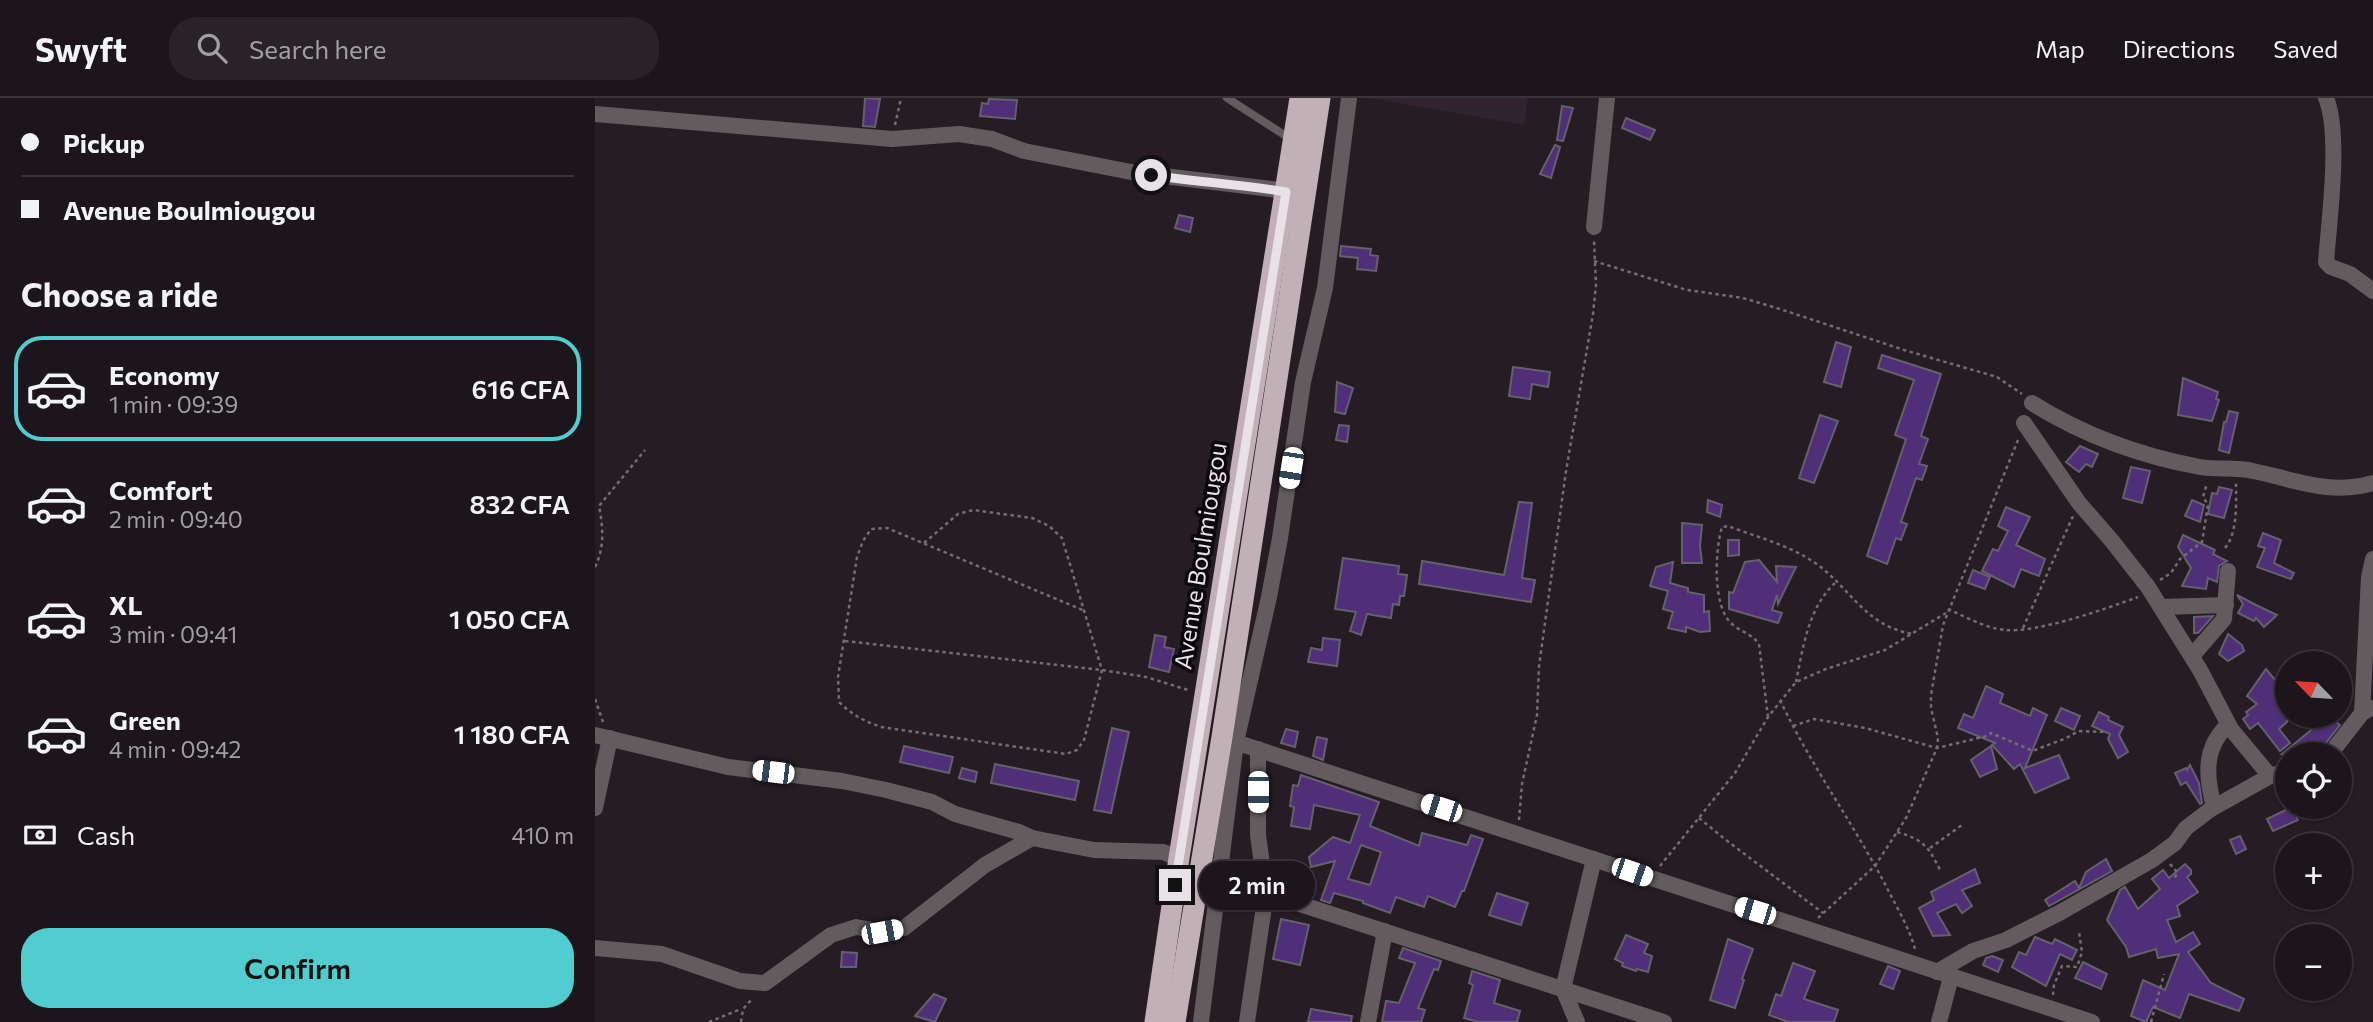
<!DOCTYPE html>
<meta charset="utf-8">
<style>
body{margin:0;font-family:Commissioner,sans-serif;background:#292228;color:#f1f3f6;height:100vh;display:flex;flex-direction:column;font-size:26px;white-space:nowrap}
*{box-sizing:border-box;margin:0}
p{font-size:23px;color:#a09fa3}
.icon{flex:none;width:38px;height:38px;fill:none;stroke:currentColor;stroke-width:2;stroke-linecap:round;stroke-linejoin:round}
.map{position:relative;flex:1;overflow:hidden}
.sheet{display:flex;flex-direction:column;background:#1c151b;width:595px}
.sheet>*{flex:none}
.banner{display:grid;align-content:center;height:154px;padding:0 21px;background:#1c151b}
.needle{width:46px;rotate:295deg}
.fabs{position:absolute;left:1680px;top:553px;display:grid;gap:14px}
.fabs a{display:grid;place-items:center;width:77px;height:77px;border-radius:50%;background:#1c151b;box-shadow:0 2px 5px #0004,0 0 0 2px #3a343a;font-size:35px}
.end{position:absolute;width:32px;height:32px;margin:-16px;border:9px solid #e8e1e7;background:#111;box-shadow:0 0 0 4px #111}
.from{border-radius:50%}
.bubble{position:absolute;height:49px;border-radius:24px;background:#1c151b;box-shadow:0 2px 5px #0004,0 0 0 2px #3a343a;font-size:23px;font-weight:600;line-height:49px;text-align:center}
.car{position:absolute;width:21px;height:42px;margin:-21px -10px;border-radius:9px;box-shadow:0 0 5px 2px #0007;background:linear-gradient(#fff 24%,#345 0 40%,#fff 0 76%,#345 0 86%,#fff 0)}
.banner b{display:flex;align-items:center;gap:24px;height:66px;font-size:26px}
.banner b+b{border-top:2px solid #3a343a}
.banner i{width:18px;height:18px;background:#f1f3f6}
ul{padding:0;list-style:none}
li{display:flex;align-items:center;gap:21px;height:105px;margin:0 14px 10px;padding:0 7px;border:4px solid transparent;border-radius:28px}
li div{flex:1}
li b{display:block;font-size:26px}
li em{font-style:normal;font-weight:600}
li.on{border-color:#52cdcf}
li>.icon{width:63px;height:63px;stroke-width:1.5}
h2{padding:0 21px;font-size:32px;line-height:84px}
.pay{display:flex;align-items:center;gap:18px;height:77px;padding:0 21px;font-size:26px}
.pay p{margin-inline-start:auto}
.action{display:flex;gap:14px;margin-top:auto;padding:14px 21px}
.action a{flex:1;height:80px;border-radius:28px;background:#52cdcf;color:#111;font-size:28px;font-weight:600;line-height:80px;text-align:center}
header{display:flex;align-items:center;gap:42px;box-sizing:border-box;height:98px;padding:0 35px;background:#1c151b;border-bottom:2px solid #3a343a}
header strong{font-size:33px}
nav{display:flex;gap:38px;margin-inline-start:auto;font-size:24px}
.search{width:490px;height:63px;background:#292228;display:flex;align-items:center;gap:18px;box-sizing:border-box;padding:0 24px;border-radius:28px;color:#a09fa3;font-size:26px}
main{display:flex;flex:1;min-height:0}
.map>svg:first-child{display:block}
.built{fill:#312430}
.building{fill:#4f2f77;stroke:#64606c;stroke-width:2;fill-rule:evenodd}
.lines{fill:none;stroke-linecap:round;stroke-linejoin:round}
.path{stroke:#756d74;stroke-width:2.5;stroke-dasharray:3.5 3.5;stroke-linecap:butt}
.lane{stroke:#625c5e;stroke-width:8}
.street{stroke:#625c5e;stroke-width:16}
.highway{stroke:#c1b1b7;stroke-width:21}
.route{stroke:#e8e1e7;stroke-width:9}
.labels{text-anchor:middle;stroke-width:7;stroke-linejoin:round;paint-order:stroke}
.street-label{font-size:24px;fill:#e8e1e7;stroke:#0b080b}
</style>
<header>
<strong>Swyft</strong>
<div class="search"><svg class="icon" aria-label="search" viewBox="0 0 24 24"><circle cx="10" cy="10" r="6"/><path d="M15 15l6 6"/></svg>Search here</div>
<nav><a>Map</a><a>Directions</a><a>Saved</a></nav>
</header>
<main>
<section class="sheet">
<div class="banner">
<b><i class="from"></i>Pickup</b>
<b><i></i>Avenue Boulmiougou</b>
</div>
<h2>Choose a ride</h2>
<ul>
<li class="on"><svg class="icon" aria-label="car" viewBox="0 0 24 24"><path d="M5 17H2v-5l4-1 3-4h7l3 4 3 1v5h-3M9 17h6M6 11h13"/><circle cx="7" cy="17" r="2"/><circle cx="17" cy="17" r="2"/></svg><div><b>Economy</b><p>1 min · 09:39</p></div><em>616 CFA</em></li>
<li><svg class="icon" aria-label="car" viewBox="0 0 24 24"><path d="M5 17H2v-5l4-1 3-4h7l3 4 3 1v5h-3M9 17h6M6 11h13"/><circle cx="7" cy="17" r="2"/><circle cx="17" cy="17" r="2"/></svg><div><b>Comfort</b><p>2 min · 09:40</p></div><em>832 CFA</em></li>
<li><svg class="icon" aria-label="car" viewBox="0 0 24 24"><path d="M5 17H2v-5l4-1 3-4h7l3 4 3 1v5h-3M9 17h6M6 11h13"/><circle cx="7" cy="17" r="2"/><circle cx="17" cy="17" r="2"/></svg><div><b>XL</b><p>3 min · 09:41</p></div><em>1 050 CFA</em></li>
<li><svg class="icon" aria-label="car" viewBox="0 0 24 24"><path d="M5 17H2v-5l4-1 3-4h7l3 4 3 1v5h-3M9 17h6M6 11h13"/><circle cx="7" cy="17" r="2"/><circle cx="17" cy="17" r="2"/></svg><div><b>Green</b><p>4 min · 09:42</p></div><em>1 180 CFA</em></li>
</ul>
<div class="pay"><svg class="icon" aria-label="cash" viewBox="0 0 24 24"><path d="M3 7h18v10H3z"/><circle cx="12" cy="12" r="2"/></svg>Cash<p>410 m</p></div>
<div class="action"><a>Confirm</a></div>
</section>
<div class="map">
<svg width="1778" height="924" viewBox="0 0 1778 924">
<rect width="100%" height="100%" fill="#251c24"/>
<path class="built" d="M775,0H933L929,27Z"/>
<g class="building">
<path d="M270,0L285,1L280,29L268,28Z"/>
<path d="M394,1L422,2L420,21L385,18L387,5L393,6Z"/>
<path d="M967,8L978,10L968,43L962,42Z"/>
<path d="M1031,20L1060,32L1055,42L1027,30Z"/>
<path d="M960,47L965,49L956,80L945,76Z"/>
<path d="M584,117L598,120L595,134L580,130Z"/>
<path d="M746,148L776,151L775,157L783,158L781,173L762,171L763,160L745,158Z"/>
<path d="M1241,244L1256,249L1246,289L1229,284Z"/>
<path d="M1287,257L1346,276L1326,338L1333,341L1324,366L1332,368L1327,382L1321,380L1306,424L1312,426L1306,442L1301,440L1292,466L1272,458L1311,341L1300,337L1319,282L1283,270Z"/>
<path d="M918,269L955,274L953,289L937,286L935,301L914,298Z"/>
<path d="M1588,280L1623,294L1621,301L1624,302L1617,323L1583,317Z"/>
<path d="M742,284L758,290L750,316L740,314Z"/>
<path d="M1634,313L1643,315L1634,355L1624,352L1629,324H1631Z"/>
<path d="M1225,317L1243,323L1219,385L1204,380Z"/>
<path d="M744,327L754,328L752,344L741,342Z"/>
<path d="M1485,348L1503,356L1497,369L1491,366L1484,374L1471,364Z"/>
<path d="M1536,369L1555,373L1547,405L1528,400Z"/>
<path d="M1624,389L1637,392L1629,420L1613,416L1617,395L1622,396Z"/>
<path d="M1113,402L1127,407L1125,419L1112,414Z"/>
<path d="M1597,402L1609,407L1605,424L1590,418Z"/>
<path d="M924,404L937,405L927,480L940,482L936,504L824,486L827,463L909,477Z"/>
<path d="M1411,409L1435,419L1421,447L1450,461L1444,478L1426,471L1419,489L1387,473L1398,451L1403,453L1413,433L1403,428Z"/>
<path d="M1087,425L1107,427L1105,448L1107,465H1087Z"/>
<path d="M1668,435L1686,442L1679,465L1699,475L1696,481L1662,469L1670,450L1663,448Z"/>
<path d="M1588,437L1620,452L1618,456L1632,463L1624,468L1622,484L1613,480L1611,491L1587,488L1596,470L1583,449Z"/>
<path d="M1133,442H1144V457L1133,458Z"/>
<path d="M748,460L804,468L803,476L812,477L809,498H805L804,507L798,506L796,520L772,516L766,537L755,533L761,514L740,511Z"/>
<path d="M1164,462L1182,484L1181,468L1201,469L1183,506L1182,497L1177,512L1187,515L1183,525L1134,511V494L1138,495L1150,464Z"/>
<path d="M1078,464L1075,485L1093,490V494L1109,497V514L1114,513L1115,533L1105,534L1091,529V534L1073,530L1078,514L1068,511L1073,493L1055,488L1061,469Z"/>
<path d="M1378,472L1395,479L1390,491L1373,485Z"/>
<path d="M1642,497L1661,507L1682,517L1669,529L1661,520L1659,523L1643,515L1648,506Z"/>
<path d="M1618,518L1603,535H1599V519Z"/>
<path d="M1633,536L1647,547L1649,553L1633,563L1624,556Z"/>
<path d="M560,537L571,539L569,549L579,551L574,574L554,569Z"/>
<path d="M728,540L745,542L742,568L713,564L716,550L727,552Z"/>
<path d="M1671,571L1684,587L1692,579V624L1684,631L1695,645L1685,653L1663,625L1655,631L1648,621L1653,617L1651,614L1662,606L1652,598Z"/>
<path d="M1391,588L1408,596L1405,605L1435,618L1438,610L1452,617L1430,670L1464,657L1474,680L1440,695L1425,666L1419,671L1397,647L1400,645L1363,630L1369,616L1378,620Z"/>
<path d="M1466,610L1485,618L1479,632L1460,623Z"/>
<path d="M1504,614L1514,619L1513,622L1528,629L1524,637L1533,654L1523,660L1513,641L1515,636L1497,628Z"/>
<path d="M1733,618L1745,627L1727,650L1725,656H1687Z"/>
<path d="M517,630L534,634L516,715L499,712Z"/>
<path d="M691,631L703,634L700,649L686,645Z"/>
<path d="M722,639L732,641L728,662L718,658Z"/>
<path d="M309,648L358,659L354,675L305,664Z"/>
<path d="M1396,648L1402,671L1385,679L1376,662Z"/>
<path d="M400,666L484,683L480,702L396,685Z"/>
<path d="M1595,667L1604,685L1607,705L1605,706L1591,684L1586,687L1580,675L1591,670L1592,672Z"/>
<path d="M367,670L382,674L380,684L364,680Z"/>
<path d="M706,677L784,704L775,728L824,748L827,735L872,747L876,737L888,741L869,793H867L860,809L833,798L829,809L801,799L795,815L768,805V803L739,795L735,805L726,802L740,763L716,769L714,759L738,739L755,745L765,717L719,707L715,731L696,728L699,709L695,708L698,687L703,688ZM766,747L786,754L775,787L753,781Z"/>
<path d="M1697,709L1703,722L1678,733L1672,721Z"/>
<path d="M1645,738L1651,751L1641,756L1635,742Z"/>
<path d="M1511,761L1517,773L1454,808L1450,802L1480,783L1484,790L1491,774Z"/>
<path d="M1590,766L1596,772V776L1592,779L1603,794L1582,808L1585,818L1572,822L1581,844L1598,834L1605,846L1593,854L1616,885L1649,901L1644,913L1594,896L1585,920L1558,909L1551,924L1536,918L1548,882L1570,892L1584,856L1563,860L1561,851L1534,859L1531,849L1512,822L1525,792L1530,789L1543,811L1565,791L1557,781L1568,772L1574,780Z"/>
<path d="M1380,771L1385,785L1367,792L1377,808L1367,815L1361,806L1342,815L1355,837L1338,838L1324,810L1339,802L1336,794Z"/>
<path d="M685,772L717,786L712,796L680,781Z"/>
<path d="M902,795L933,805L926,827L894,817Z"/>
<path d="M686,821L714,827L705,867L678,861Z"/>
<path d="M1031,837L1053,846L1049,855L1057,858L1053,874L1042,871L1041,873L1027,868L1028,865L1020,861Z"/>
<path d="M1440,839L1457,846L1460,841L1482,852L1477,862L1465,856L1451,888L1417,869L1424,854L1431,857Z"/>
<path d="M1133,841L1158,851L1147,881L1149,882L1140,910L1115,902Z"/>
<path d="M808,850L846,863L843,872L839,871L823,910L830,912L826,924H787L791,903L804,905L820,865L804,860Z"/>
<path d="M247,854L262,855L261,869H246Z"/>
<path d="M1397,858L1408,862L1403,874L1388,867L1391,860Z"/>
<path d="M1488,864L1512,876L1506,891L1480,880Z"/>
<path d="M1198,865L1220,873L1209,901L1243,912L1239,924H1193L1174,917L1181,896L1186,898Z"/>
<path d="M1293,868L1305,873L1298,891L1285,886Z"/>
<path d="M877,873L905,882L899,905L925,913L922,924H883L869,920L878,887L874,885Z"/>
<path d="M339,896L351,901L340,924L320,918Z"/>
<path d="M716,911L757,918L756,924H713Z"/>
</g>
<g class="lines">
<g class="path">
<path d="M300,27L306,0"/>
<path d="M999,163L1092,192L1148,200L1185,211L1309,252L1402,279L1427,296"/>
<path d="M329,445L363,416L378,412L437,420L454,428L467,440L507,572L489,642L482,652L471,656L286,629C269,623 257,617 244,604L243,579L262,459L268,443L276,431L292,430L490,513"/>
<path d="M1630,450C1643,435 1641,404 1641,385"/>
<path d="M0,469C10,449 8,429 4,408L50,352"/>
<path d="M1565,482L1576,475L1585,461L1607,444L1613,407L1608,399L1612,385"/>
<path d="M1353,511C1371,519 1390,530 1410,532C1443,535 1510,511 1543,499"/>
<path d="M1428,530L1478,418"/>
<path d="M250,543L507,572L551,579L593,592"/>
<path d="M1201,584C1208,550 1213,510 1240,485"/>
<path d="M0,601L8,624"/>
<path d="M1185,602C1215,666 1258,725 1291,788C1301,808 1314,829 1320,851"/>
<path d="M1173,619L1164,546C1157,536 1146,534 1137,526C1117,509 1120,452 1127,429L1133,428C1159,438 1190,446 1214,461C1253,484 1267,528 1318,536"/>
<path d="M1198,628L1219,621L1270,630L1342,650L1392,638L1396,635L1438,653C1453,646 1469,643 1483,633L1510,634"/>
<path d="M1104,720L1131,742L1228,815"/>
<path d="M924,722L927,686L942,617L944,568L971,373L998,216L1001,187L999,143"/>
<path d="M1302,734C1329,742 1333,748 1345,772"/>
<path d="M1335,750L1367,727"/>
<path d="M1575,766L1583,775L1578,781"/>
<path d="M1065,768L1140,675L1173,619L1201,584L1231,571L1290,552L1351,515"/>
<path d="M1223,820L1280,768L1311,720L1342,650L1343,640L1336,610V597L1348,527L1423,342"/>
<path d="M1458,897L1459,887L1467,868L1482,869L1487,854L1484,834"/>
<path d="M114,924L146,911"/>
<path d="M146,924L148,911L158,900"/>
<path d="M1556,924L1569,876"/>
</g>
<path class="lane" d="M632,0L697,42"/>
<g class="street">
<path d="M1731,0C1746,36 1734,123 1731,164L1736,169L1755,176L1778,193"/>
<path d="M0,16L297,41L364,36L397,41L429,53L536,74L701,94"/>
<path d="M999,129L1012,0"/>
<path d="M1437,305C1488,337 1546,358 1605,369C1622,372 1641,369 1658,373C1698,381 1736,398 1778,385"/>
<path d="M1429,325L1484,405L1517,443L1553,489L1605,572L1636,631L1675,678"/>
<path d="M1566,509L1631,507"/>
<path d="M1597,558L1629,521L1633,473"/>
<path d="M1767,615L1774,479L1778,461"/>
<path d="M0,637L133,669L247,683L291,692L337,704L360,716L424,734L437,740L499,752L568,754L584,760"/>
<path d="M631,641L1497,924"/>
<path d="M1735,656L1767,615L1776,610"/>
<path d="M1619,709C1611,679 1608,650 1633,627"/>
<path d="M0,710L15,640"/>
<path d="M671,795L1069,924"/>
<path d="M0,850L67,856L145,883L170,885L236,837L261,829L287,834L309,830L390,767L437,740"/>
<path d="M1342,874L1378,853L1411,842L1466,814L1557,762L1580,745L1591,730L1616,711L1675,678L1692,673"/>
<path d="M606,924L641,644L674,499L685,440L708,284L730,190L754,0"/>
<path d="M652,924L671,795L663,737V651"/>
<path d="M773,924L790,833"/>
<path d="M982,924L968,891L999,761"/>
<path d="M1344,924L1356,879"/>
</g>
<g class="highway">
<path d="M560,924L584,760L705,0"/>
<path d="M580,924L627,639L725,0"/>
</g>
</g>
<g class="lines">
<path class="route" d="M556,77C601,84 646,86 691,94L580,787"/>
</g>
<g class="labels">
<g class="street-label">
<text transform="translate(606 458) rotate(-81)" y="8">Avenue Boulmiougou</text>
</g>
</g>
</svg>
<div class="fabs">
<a><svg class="needle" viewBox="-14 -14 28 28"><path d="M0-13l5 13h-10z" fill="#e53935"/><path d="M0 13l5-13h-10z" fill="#a09fa3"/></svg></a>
<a><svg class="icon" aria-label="locate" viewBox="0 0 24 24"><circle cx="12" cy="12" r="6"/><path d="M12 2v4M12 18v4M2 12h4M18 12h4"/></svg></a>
<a>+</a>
<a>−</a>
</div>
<i class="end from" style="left:556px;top:77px"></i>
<i class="end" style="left:580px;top:787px"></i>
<div class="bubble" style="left:604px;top:763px;width:116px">2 min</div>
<i class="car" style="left:696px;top:370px;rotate:189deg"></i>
<i class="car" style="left:178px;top:674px;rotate:277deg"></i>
<i class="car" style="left:663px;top:694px;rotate:180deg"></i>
<i class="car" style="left:846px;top:710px;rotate:288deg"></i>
<i class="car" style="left:1037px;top:774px;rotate:109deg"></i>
<i class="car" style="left:1160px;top:813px;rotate:287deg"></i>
<i class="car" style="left:287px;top:834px;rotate:79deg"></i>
</div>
</main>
